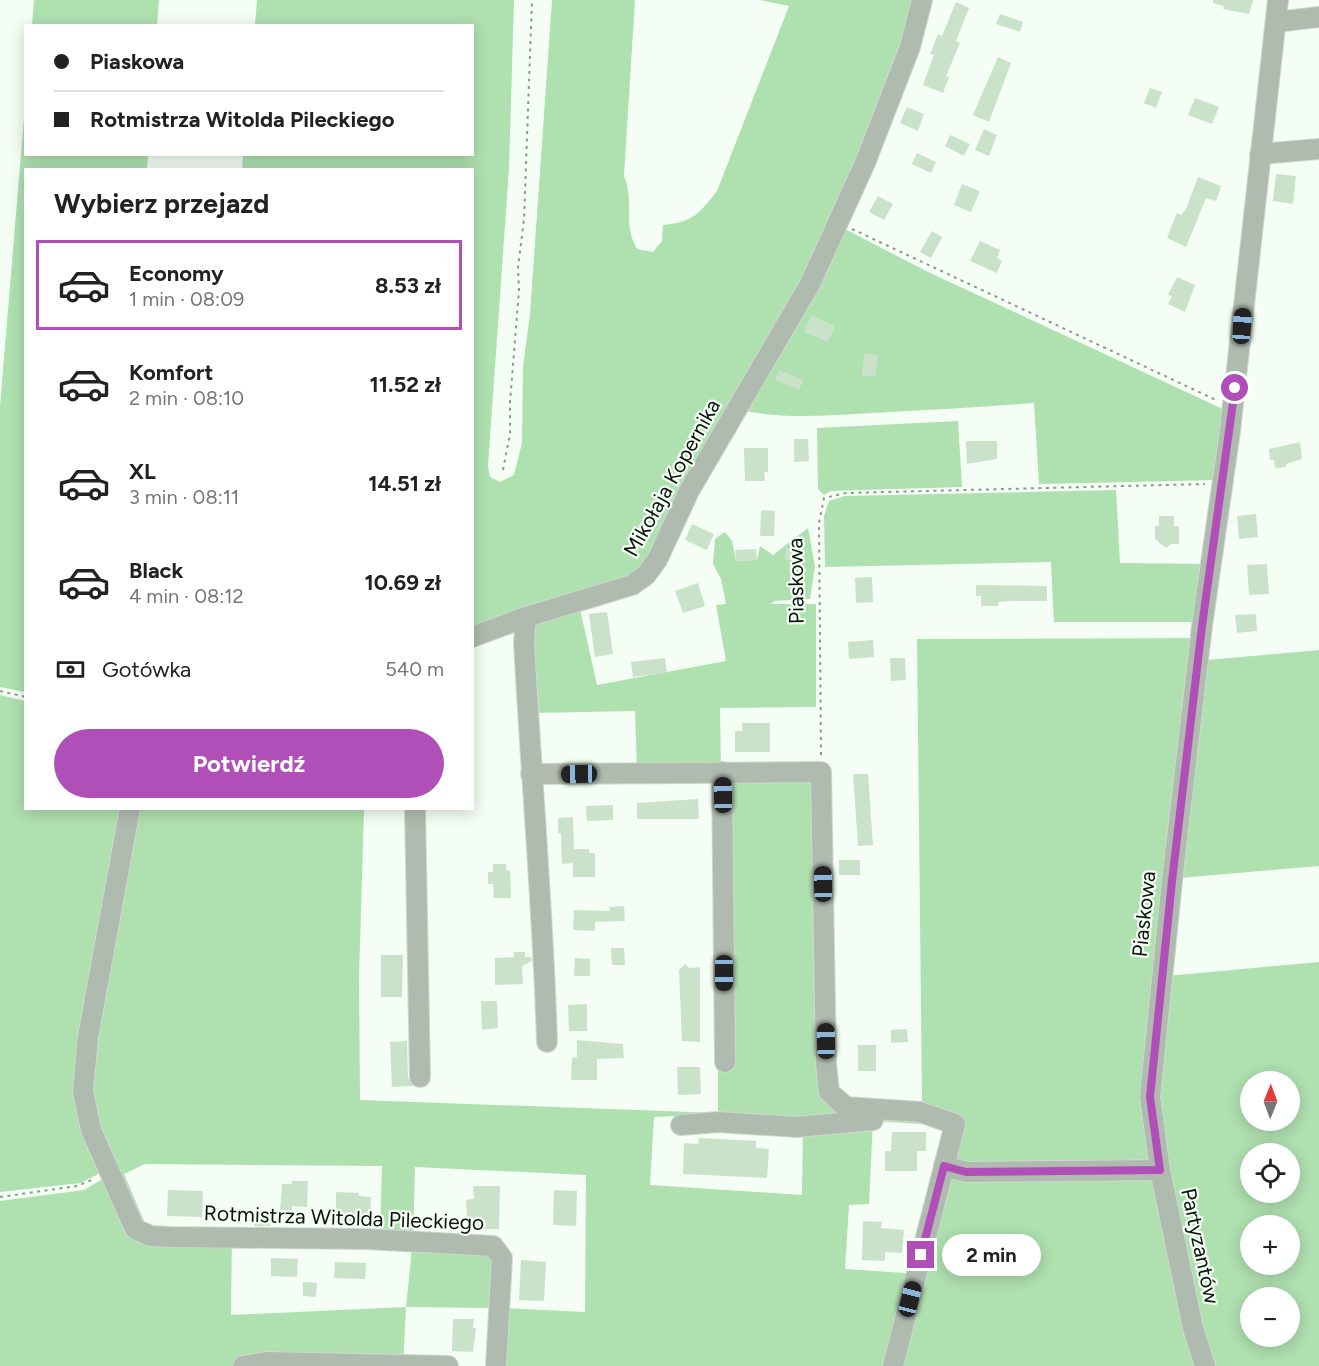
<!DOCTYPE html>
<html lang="pl">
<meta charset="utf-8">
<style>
body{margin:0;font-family:Figtree,sans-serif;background:#f6f6f6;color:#222;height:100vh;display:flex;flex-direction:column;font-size:22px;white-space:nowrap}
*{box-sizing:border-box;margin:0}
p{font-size:20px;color:#767676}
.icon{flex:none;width:33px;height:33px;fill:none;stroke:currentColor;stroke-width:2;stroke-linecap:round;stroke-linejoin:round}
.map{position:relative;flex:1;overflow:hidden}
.drawer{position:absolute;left:24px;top:168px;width:450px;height:642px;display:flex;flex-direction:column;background:#fff;border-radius:0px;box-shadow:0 3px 15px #0003}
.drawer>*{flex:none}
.hud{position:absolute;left:24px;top:24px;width:450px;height:132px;border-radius:0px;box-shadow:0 3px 15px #0003;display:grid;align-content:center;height:132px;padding:0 30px;background:#fff}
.needle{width:39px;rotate:1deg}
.buttons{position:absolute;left:1240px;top:1071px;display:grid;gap:12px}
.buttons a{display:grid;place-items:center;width:60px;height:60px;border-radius:50%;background:#fff;box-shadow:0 3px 15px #0003;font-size:30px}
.end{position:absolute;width:27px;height:27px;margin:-14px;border:8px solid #b04fb7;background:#fff;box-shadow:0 0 0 3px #fff}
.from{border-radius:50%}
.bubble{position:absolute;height:42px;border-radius:21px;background:#fff;box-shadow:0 3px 15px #0003;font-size:20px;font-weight:700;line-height:42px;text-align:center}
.car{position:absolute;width:18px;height:36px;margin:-18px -9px;border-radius:8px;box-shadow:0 0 4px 2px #0007;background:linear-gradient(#222 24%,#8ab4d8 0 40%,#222 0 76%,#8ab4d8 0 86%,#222 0)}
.hud b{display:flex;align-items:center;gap:21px;height:57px;font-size:22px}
.hud b+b{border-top:2px solid #e0e0e0}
.hud i{width:15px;height:15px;background:#222}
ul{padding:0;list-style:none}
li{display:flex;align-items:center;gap:18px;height:90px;margin:0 12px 9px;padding:0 18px;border:3px solid transparent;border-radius:0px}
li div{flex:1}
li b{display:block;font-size:22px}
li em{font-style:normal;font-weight:700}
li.on{border-color:#b04fb7}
li>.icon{width:54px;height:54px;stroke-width:1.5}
h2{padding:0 30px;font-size:27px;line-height:72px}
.pay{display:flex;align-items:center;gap:15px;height:66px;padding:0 30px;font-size:22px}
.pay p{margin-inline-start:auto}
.cta{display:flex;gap:12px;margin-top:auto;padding:12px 30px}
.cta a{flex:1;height:69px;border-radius:36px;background:#b04fb7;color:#fff;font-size:24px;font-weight:700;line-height:69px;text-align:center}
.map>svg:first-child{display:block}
.green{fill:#afe0b0;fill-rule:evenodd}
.building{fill:#cae2ca}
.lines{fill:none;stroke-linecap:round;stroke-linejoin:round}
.minor-casing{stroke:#cfd9cf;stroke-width:22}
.path{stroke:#8f988f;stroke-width:2;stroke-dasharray:3 4.5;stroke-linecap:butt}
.minor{stroke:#b0bbb0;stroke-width:20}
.route{stroke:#b04fb7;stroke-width:8}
.labels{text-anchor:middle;stroke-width:4.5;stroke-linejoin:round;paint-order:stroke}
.street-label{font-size:21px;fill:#0c150d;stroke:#f4fef4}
</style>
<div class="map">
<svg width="1319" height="1366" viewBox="0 0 1319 1366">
<rect width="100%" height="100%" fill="#f4fef4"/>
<g class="green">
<path d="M34,0H159L157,25H32Z"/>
<path d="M257,0H514L509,169L488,466L490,477L500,482L514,475L522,443L523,367L530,314L552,0H635L624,176C635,201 622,224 637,249L653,252L662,241L663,225C693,222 699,214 717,191L789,6L760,0H915L902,53L824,240L663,535L635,575L473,629L472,170H242L243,155L472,154V26L255,25Z"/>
<path d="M25,106L26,154L148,155L147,169L26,170L25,692L0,687V406Z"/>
<path d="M841,227L926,271L1227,411L1219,480L1039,484L1034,403C980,407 927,410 873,413C828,415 785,420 741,410Z"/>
<path d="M958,421L962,487L831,491L824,495L818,489L817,428Z"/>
<path d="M1116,490L1120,563L1205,564L1197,622H1054L1051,562L825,567L824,516L829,501L845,496Z"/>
<path d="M808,528L815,566L810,599L774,601L771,604H816V707L720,708L721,768L637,770L635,711L532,713L528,648L535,620L580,609L597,685L726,661L716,605L726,604L721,579L713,564L715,539L725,532L732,541L736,561L757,560L760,546L773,555Z"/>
<path d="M1208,638L1207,660L1319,650V866L1168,879L1167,976L1319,962V1366H500L503,1308L585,1312L586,1175L415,1167L413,1238L380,1234L382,1166L145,1164L124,1174L145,1223L160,1231H232L231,1315L406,1307L412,1248L492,1252L495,1308L406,1307L403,1366H0V1201L84,1190L101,1180L116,1176L102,1172L81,1183L0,1192V695L25,701L26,808L364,809L359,978L360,1100L718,1113V1068H734L726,779L817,777L823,1091L951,1126L873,1121L869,1204L849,1205L845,1269L919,1274L956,1122L922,1101L917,639ZM1251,1082H1290V1120H1251ZM695,1115L803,1123L802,1195L650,1185L654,1117ZM1251,1154H1290V1192H1251ZM1251,1226H1290V1264H1251ZM1251,1298H1290V1336H1251Z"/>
</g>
<g class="building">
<path d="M1213,0H1253L1249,14L1223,9L1224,6L1213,3Z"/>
<path d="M956,2L969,8L956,41L960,43L946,76L949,77L943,93L923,85L934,55L930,54L938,34L942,36Z"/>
<path d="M1000,14L1023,22L1020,32L996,24Z"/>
<path d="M998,57L1011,63L989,122L973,115Z"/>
<path d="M1150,88L1162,92L1156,108L1144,103Z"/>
<path d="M1195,98L1219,107L1212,124L1188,115Z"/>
<path d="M907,107L924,114L918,131L900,123Z"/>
<path d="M984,129L997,135L989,156L975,150Z"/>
<path d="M950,135L970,144L964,156L945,146Z"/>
<path d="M917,153L936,162L931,173L912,164Z"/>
<path d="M1276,174L1296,176L1293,204L1273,201Z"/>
<path d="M1198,177L1221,186L1216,201L1206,198L1186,247L1167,238L1177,213L1181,215L1186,209Z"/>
<path d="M962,184L980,191L971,212L954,205Z"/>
<path d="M878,196L893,204L884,220L869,212Z"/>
<path d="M932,231L942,237L931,258L920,252Z"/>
<path d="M980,241L1000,250L997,258L1002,261L997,273L970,261Z"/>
<path d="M1177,277L1195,285L1185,312L1168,304L1172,296L1168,295Z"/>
<path d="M811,315L835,326L828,342L804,332Z"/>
<path d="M864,353L878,355L875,377L862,375Z"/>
<path d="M779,370L803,380L799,390L775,380Z"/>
<path d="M794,439H808L809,461L794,462Z"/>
<path d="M966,441H997V459L967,464Z"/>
<path d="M1300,442L1302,459L1286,464V467L1275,468L1274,460H1270L1269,449Z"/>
<path d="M744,448H768V472H764L765,481H745Z"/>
<path d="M761,510L775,511L774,536H760Z"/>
<path d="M1256,514L1258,537L1239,539L1237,516Z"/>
<path d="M1159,516H1174V526H1179V544H1171L1166,548L1155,539V526H1159Z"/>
<path d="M692,524L714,534L707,550L685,540Z"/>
<path d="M786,548L802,549V561L785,560Z"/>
<path d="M756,549L757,560L736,561L735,550Z"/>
<path d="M1267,564L1269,594L1249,595L1247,565Z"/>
<path d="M872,577L873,602L856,603L855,578Z"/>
<path d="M698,583L705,606L683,613L675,591Z"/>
<path d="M976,585L1047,586V601H1012L998,602V606H981V596H976Z"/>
<path d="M607,612L613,654L595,657L589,614Z"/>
<path d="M1256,614L1257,631L1237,633L1235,615Z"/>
<path d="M873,640L874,657L849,659L848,642Z"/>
<path d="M665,658L667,673L633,677L631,662Z"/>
<path d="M890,658H905L906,680L891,681Z"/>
<path d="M742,723H770V752H735V731H742Z"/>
<path d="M853,774H868L873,845L858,846Z"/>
<path d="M698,799L699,819H637V803Z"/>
<path d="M613,805V820L587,821L586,806Z"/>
<path d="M573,817L574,849H589V853H595V877H573V863L562,864L561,833H558V818Z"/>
<rect x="839" y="860" width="21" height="15"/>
<path d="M493,864H506V870L510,871L511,898H494L493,884H488V872H493Z"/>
<path d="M624,906L625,921L595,922V931L573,930L574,910L610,911L609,907Z"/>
<path d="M611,948H624L625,965H612Z"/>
<path d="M514,952H525V957H531L532,961L522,966L523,984L495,985V958L514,957Z"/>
<path d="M381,955H403L402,997H381Z"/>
<path d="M575,958L590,959V976H574Z"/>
<path d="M685,964L689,968L700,967V1042L682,1041L679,970Z"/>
<path d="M481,1001H497L498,1028L482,1030Z"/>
<path d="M587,1004V1031H569L568,1005Z"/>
<path d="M907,1029L908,1042L891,1043V1030Z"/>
<path d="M577,1040L623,1044L624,1058L597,1059V1080H571L572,1058L577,1057Z"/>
<path d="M407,1041L408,1077L413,1086L392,1087L390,1042Z"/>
<rect x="858" y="1045" width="18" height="26"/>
<path d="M677,1067H700L701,1094L678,1095Z"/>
<path d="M892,1132H926V1151H917V1171H885V1151H891Z"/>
<path d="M699,1138L756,1141V1148L769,1149L767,1178L683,1174L684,1143L698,1144Z"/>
<path d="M292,1181H308L307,1207L292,1206V1210H280L282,1184H292Z"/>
<path d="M473,1186H500L499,1229H476V1219L467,1218L466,1200L474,1199Z"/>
<path d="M168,1190L203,1191L202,1217L167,1216Z"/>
<path d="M554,1190L577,1191L576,1226L553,1225Z"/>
<path d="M336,1192L359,1193V1196L371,1197L370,1219L351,1218V1223L336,1222Z"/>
<path d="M255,1211L270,1212V1226H254Z"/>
<path d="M863,1221L882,1222L881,1228L904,1230L902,1253L885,1252V1261L862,1260Z"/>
<path d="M271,1258L298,1259L297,1277L271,1276Z"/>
<path d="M521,1260L546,1262L544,1301L519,1300Z"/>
<path d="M335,1262L366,1263L365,1279L334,1278Z"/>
<path d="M303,1282L317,1283L316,1297L303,1296Z"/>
<path d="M453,1319H474L473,1328H476L473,1352L452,1351Z"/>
</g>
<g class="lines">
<g class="minor-casing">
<g id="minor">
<path d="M1276,22L1319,17"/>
<path d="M1260,154L1319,149"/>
<path d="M472,637L526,617"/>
<path d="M722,772L725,1062"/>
<path d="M531,774L821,772L826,1063L829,1092L846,1107L920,1112L955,1124L893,1366"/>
<path d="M130,808L88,1037L83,1091L91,1130L135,1229L151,1236L170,1237L366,1239L493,1246L502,1258L496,1366"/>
<path d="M415,808L420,1077"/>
<path d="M547,1042C543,908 531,775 524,642L526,617L632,585L646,575L657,560L689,491L810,284L865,163L910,47L922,0"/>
<path d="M681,1125L718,1122L797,1127L873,1120"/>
<path d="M944,1166L966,1172L1160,1170"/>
<path d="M243,1366L267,1362L448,1366"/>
<path d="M1205,1366L1193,1328L1160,1170L1150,1097L1172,881L1202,626L1230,431L1278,0"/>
</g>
</g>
<g class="path">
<path d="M852,229L1216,400"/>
<path d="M503,470L510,434V402L519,290L518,268L524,219L532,0"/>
<path d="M0,691L26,697"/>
<path d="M821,755L819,523L824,498L846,493L1205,484"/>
<path d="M0,1197L77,1186L94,1179"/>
</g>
<use href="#minor" class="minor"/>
</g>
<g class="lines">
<path class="route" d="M921,1255L944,1166L966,1172L1160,1170L1150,1097L1172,881L1202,626L1235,388"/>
</g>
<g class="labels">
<g class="street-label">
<text transform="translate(672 478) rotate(-61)" y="7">Mikołaja Kopernika</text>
<text transform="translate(796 581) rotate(-91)" y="7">Piaskowa</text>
<text transform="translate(1144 914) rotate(-84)" y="7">Piaskowa</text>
<text transform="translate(344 1218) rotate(2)" y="7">Rotmistrza Witolda Pileckiego</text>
<text transform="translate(1200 1246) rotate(78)" y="7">Partyzantów</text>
</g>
</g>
</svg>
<div class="buttons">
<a><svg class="needle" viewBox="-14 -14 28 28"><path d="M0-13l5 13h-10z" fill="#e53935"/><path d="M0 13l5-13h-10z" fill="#767676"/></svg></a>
<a><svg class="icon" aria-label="locate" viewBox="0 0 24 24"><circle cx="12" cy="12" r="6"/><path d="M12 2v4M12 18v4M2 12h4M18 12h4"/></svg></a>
<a>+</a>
<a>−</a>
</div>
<i class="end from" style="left:1235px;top:388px"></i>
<i class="end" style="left:921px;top:1255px"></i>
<div class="bubble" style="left:942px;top:1234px;width:99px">2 min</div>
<i class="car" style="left:1242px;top:326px;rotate:4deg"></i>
<i class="car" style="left:579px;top:774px;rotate:269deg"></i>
<i class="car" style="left:723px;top:795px;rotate:359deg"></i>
<i class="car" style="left:823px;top:884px;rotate:359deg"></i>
<i class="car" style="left:724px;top:973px;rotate:180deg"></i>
<i class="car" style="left:826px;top:1041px;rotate:359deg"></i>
<i class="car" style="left:910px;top:1299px;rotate:14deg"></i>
<div class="hud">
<b><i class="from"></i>Piaskowa</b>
<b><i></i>Rotmistrza Witolda Pileckiego</b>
</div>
<section class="drawer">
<h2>Wybierz przejazd</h2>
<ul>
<li class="on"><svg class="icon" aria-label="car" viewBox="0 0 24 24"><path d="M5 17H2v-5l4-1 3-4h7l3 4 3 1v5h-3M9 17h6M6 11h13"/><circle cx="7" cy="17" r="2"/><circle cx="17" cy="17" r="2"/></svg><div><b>Economy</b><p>1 min · 08:09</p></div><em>8.53 zł</em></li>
<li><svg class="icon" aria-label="car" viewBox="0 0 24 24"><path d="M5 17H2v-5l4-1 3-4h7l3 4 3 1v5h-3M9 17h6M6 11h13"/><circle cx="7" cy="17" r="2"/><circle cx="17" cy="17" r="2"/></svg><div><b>Komfort</b><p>2 min · 08:10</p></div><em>11.52 zł</em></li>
<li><svg class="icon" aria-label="car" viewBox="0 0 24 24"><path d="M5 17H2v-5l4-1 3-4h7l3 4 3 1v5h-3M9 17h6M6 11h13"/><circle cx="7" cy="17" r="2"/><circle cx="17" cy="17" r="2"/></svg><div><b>XL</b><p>3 min · 08:11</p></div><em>14.51 zł</em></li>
<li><svg class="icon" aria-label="car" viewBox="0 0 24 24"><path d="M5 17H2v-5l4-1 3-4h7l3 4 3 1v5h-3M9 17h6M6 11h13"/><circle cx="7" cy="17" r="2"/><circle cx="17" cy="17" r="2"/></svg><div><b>Black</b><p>4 min · 08:12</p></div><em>10.69 zł</em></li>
</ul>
<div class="pay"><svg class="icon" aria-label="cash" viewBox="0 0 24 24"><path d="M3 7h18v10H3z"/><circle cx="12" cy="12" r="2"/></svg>Gotówka<p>540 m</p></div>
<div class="cta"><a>Potwierdź</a></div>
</section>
</div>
